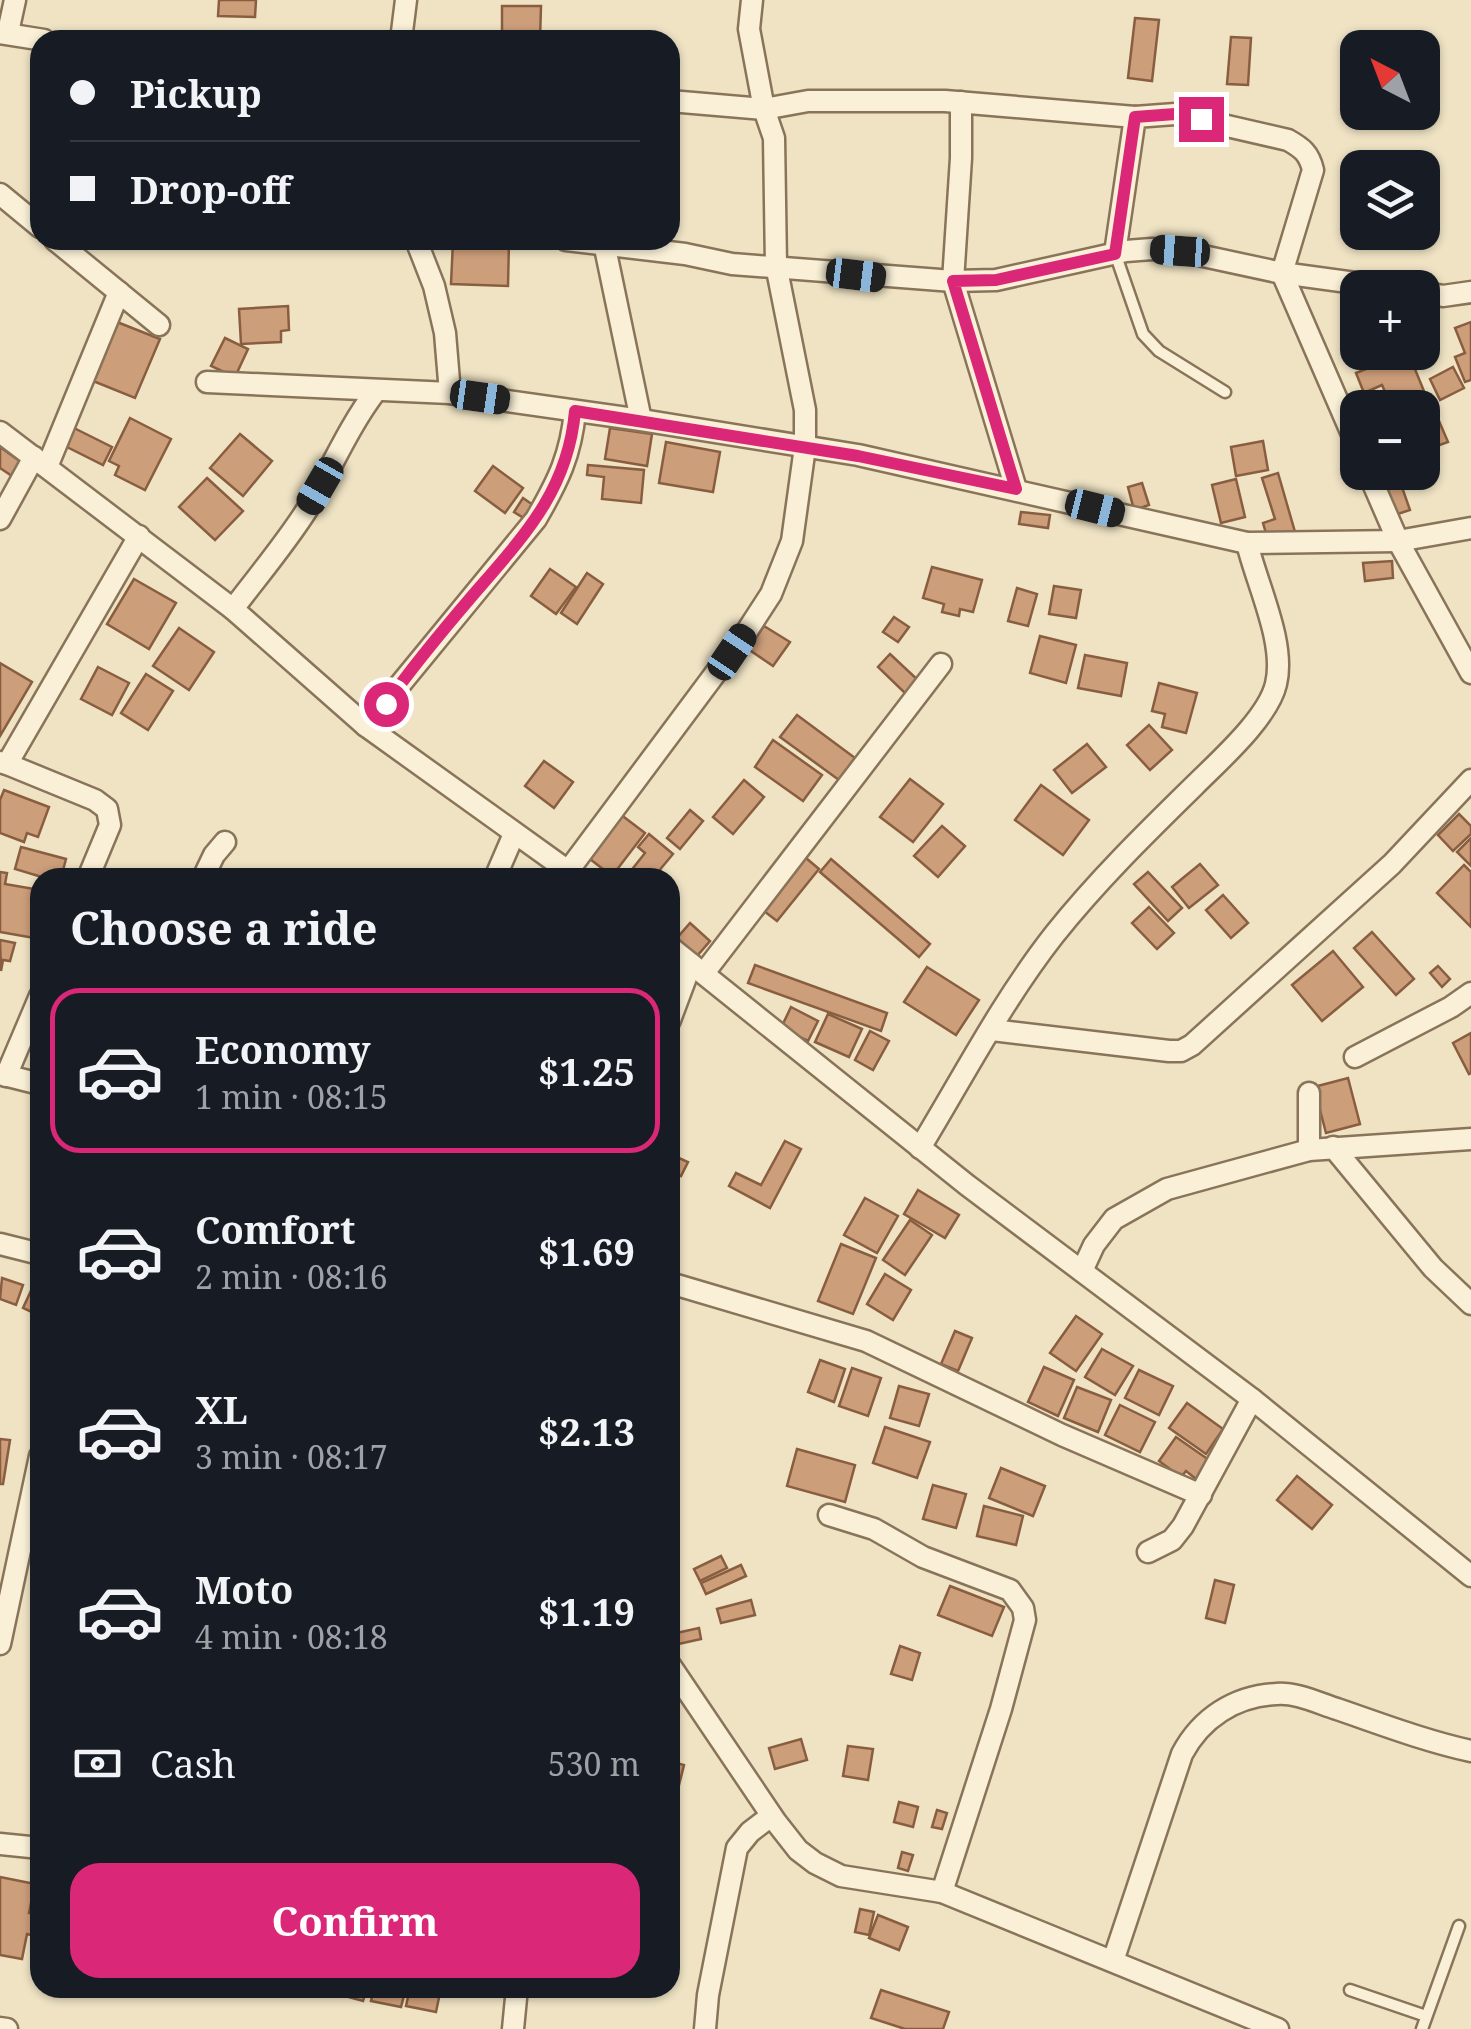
<!DOCTYPE html>
<meta charset="utf-8">
<style>
body{margin:0;font-family:"Noto Serif",serif;background:#242831;color:#f1f3f6;height:100vh;display:flex;flex-direction:column;font-size:38px;white-space:nowrap}
*{box-sizing:border-box;margin:0}
p{font-size:32px;color:#9ea1a6}
.icon{flex:none;width:55px;height:55px;fill:none;stroke:currentColor;stroke-width:2;stroke-linecap:round;stroke-linejoin:round}
.map{position:relative;flex:1;overflow:hidden}
.side{position:absolute;left:30px;top:868px;width:650px;height:1130px;display:flex;flex-direction:column;background:#171b24;border-radius:30px;box-shadow:0 2px 8px #0004}
.side>*{flex:none}
.top-card{position:absolute;left:30px;top:30px;width:650px;height:220px;border-radius:30px;box-shadow:0 2px 8px #0004;display:grid;align-content:center;height:220px;padding:0 40px;background:#171b24}
.needle{width:65px;rotate:318deg}
.controls{position:absolute;left:1340px;top:30px;display:grid;gap:20px}
.controls a{display:grid;place-items:center;width:100px;height:100px;border-radius:20px;background:#171b24;box-shadow:0 2px 8px #0004;font-size:50px}
.end{position:absolute;width:45px;height:45px;margin:-22px;border:12px solid #db2777;background:#fff;box-shadow:0 0 0 5px #fff}
.from{border-radius:50%}
.car{position:absolute;width:30px;height:60px;margin:-30px -15px;border-radius:12px;box-shadow:0 0 8px 2px #0007;background:linear-gradient(#222 24%,#8ab4d8 0 40%,#222 0 76%,#8ab4d8 0 86%,#222 0)}
.top-card b{display:flex;align-items:center;gap:35px;height:95px;font-size:38px}
.top-card b+b{border-top:2px solid #363941}
.top-card i{width:25px;height:25px;background:#f1f3f6}
ul{padding:0;list-style:none}
li{display:flex;align-items:center;gap:30px;height:165px;margin:0 20px 15px;padding:0 20px;border:5px solid transparent;border-radius:30px}
li div{flex:1}
li b{display:block;font-size:38px}
li em{font-style:normal;font-weight:700}
li.active{border-color:#db2777}
li>.icon{width:90px;height:90px;stroke-width:1.5}
h2{padding:0 40px;font-size:45px;line-height:120px}
.pay{display:flex;align-items:center;gap:25px;height:110px;padding:0 40px;font-size:38px}
.pay p{margin-inline-start:auto}
.action{display:flex;gap:20px;margin-top:auto;padding:20px 40px}
.action a{flex:1;height:115px;border-radius:30px;background:#db2777;color:#fff;font-size:40px;font-weight:700;line-height:115px;text-align:center}
.map>svg:first-child{display:block}
.building{fill:#cd9e7a;stroke:#895e40;stroke-width:2.5}
.lines{fill:none;stroke-linecap:round;stroke-linejoin:round}
.service-casing{stroke:#89745a;stroke-width:15}
.minor-casing{stroke:#89745a;stroke-width:25}
.service{stroke:#f9f0d7;stroke-width:10}
.minor{stroke:#f9f0d7;stroke-width:20}
.route{stroke:#db2777;stroke-width:12}
</style>
<div class="map">
<svg width="1471" height="2029" viewBox="0 0 1471 2029">
<rect width="100%" height="100%" fill="#efe3c4"/>
<g class="building">
<path d="M219,0H256L255,17L218,16Z"/>
<path d="M502,6H541L540,40H502Z"/>
<path d="M1135,18L1159,20L1152,81L1128,78Z"/>
<path d="M1231,37L1251,38L1248,85L1227,84Z"/>
<path d="M453,241L509,242L508,286L451,284Z"/>
<path d="M288,306L289,330L281,331V342L241,344L239,309Z"/>
<path d="M117,322L160,339L135,398L93,381Z"/>
<path d="M1471,322V380L1465,382L1455,357L1465,353L1455,328Z"/>
<path d="M225,338L248,349L235,377L211,366Z"/>
<path d="M1408,352L1430,406L1422,410L1392,408L1382,385L1364,393L1356,373Z"/>
<path d="M1453,367L1464,388L1440,400L1430,379Z"/>
<path d="M1436,414L1448,442L1437,446L1425,419Z"/>
<path d="M130,418L171,439L145,490L115,475L119,466L109,461Z"/>
<path d="M74,428L112,447L103,465L65,446Z"/>
<path d="M610,428L652,434L647,466L605,459Z"/>
<path d="M240,434L272,461L243,496L210,468Z"/>
<path d="M1263,441L1268,470L1236,476L1231,447Z"/>
<path d="M666,442L720,452L713,492L659,483Z"/>
<path d="M0,447L28,467L18,480L0,468Z"/>
<path d="M588,465L644,470L641,503L602,499L604,477L587,475Z"/>
<path d="M493,466L523,488L505,513L475,491Z"/>
<path d="M1278,473L1295,532L1268,540L1263,523L1275,519L1262,478Z"/>
<path d="M1397,473L1410,510L1389,517L1376,480Z"/>
<path d="M207,478L243,511L215,540L179,507Z"/>
<path d="M1236,479L1245,517L1221,523L1212,485Z"/>
<path d="M1142,483L1149,505L1134,510L1128,487Z"/>
<path d="M523,498L536,507L527,520L514,512Z"/>
<path d="M1021,512L1050,515L1048,528L1019,524Z"/>
<path d="M1392,561L1393,578L1365,581L1363,563Z"/>
<path d="M932,567L982,580L973,612L960,609L959,616L942,612L944,604L923,598Z"/>
<path d="M550,569L576,587L556,614L531,596Z"/>
<path d="M587,573L603,584L577,624L561,613Z"/>
<path d="M134,579L176,603L149,649L107,624Z"/>
<path d="M1054,586L1081,590L1076,618L1049,614Z"/>
<path d="M1017,588L1037,594L1028,626L1008,621Z"/>
<path d="M894,617L909,627L898,642L883,632Z"/>
<path d="M764,626L790,642L773,666L748,649Z"/>
<path d="M179,628L214,652L189,690L153,666Z"/>
<path d="M1040,636L1076,645L1066,683L1030,673Z"/>
<path d="M890,654L920,682L907,695L878,667Z"/>
<path d="M1085,655L1127,663L1121,696L1078,688Z"/>
<path d="M0,663L32,682L0,736Z"/>
<path d="M98,667L129,683L112,715L81,699Z"/>
<path d="M146,674L173,691L148,730L121,713Z"/>
<path d="M1159,683L1197,693L1186,733L1162,727L1165,714L1152,711Z"/>
<path d="M797,715L855,758L839,780L780,737Z"/>
<path d="M1149,725L1172,750L1150,770L1127,745Z"/>
<path d="M773,740L822,775L803,801L755,767Z"/>
<path d="M1087,744L1106,767L1072,793L1054,770Z"/>
<path d="M544,761L573,782L554,808L525,786Z"/>
<path d="M910,779L943,804L913,842L880,817Z"/>
<path d="M744,780L764,797L733,834L713,817Z"/>
<path d="M1041,785L1089,820L1063,855L1015,820Z"/>
<path d="M4,790L49,807L38,837L27,833L24,842L0,833V800Z"/>
<path d="M690,810L703,821L680,849L667,838Z"/>
<path d="M620,814L645,833L612,876L586,856Z"/>
<path d="M1459,814L1471,826V834L1453,851L1438,835Z"/>
<path d="M942,826L965,846L938,877L914,856Z"/>
<path d="M649,834L673,854L653,878H636L630,872L645,853L638,847Z"/>
<path d="M1471,838V866L1457,852Z"/>
<path d="M21,847L66,859L61,878H45L15,869Z"/>
<path d="M806,858L819,869L777,921L764,911Z"/>
<path d="M831,859L930,944L919,957L820,872Z"/>
<path d="M1200,864L1218,885L1189,908L1172,887Z"/>
<path d="M1464,865L1471,872V927L1437,893Z"/>
<path d="M0,872L7,873L5,884L40,890V939L0,932Z"/>
<path d="M1148,872L1182,908L1168,921L1134,884Z"/>
<path d="M1223,895L1248,923L1231,938L1206,910Z"/>
<path d="M1149,907L1174,933L1157,949L1132,923Z"/>
<path d="M690,923L710,941L697,956L677,938Z"/>
<path d="M1372,932L1414,979L1396,995L1354,948Z"/>
<path d="M0,940L15,943L10,961L3,960L1,971Z"/>
<path d="M1333,951L1363,987L1322,1021L1292,985Z"/>
<path d="M755,965L887,1013L881,1031L748,983Z"/>
<path d="M1438,966L1450,979L1442,987L1430,973Z"/>
<path d="M927,967L979,1000L956,1035L904,1002Z"/>
<path d="M791,1007L818,1021L808,1041L781,1028Z"/>
<path d="M828,1014L862,1029L849,1057L815,1042Z"/>
<path d="M870,1031L889,1041L873,1070L855,1060Z"/>
<path d="M1471,1033V1073L1469,1074L1453,1043Z"/>
<path d="M1348,1078L1360,1124L1326,1133L1314,1087Z"/>
<path d="M785,1141L801,1149L770,1208L729,1186L736,1173L761,1185Z"/>
<path d="M670,1154L688,1162L681,1176L670,1171Z"/>
<path d="M918,1190L959,1215L945,1238L904,1214Z"/>
<path d="M865,1198L898,1216L877,1253L844,1235Z"/>
<path d="M910,1220L932,1235L905,1275L883,1260Z"/>
<path d="M841,1244L876,1258L853,1314L818,1301Z"/>
<path d="M885,1274L911,1290L893,1320L867,1304Z"/>
<path d="M2,1278L23,1285L16,1305L0,1299Z"/>
<path d="M35,1282L40,1284V1316L23,1308Z"/>
<path d="M1076,1316L1102,1334L1076,1371L1050,1353Z"/>
<path d="M955,1331L972,1338L958,1371L941,1364Z"/>
<path d="M1102,1349L1133,1366L1115,1395L1085,1377Z"/>
<path d="M820,1360L845,1369L834,1402L808,1392Z"/>
<path d="M1044,1367L1074,1380L1058,1416L1028,1402Z"/>
<path d="M852,1368L881,1378L868,1416L839,1406Z"/>
<path d="M1139,1370L1173,1386L1159,1415L1125,1398Z"/>
<path d="M899,1386L929,1394L919,1426L890,1418Z"/>
<path d="M1077,1387L1111,1400L1098,1432L1064,1418Z"/>
<path d="M1187,1403L1223,1429L1206,1454L1169,1428Z"/>
<path d="M1120,1405L1155,1422L1140,1452L1105,1435Z"/>
<path d="M885,1427L930,1442L917,1478L873,1463Z"/>
<path d="M1176,1437L1209,1460L1196,1479L1186,1471L1181,1477L1159,1461Z"/>
<path d="M0,1439L10,1440L3,1484H0Z"/>
<path d="M797,1449L855,1465L845,1502L787,1486Z"/>
<path d="M1001,1468L1045,1486L1033,1516L989,1498Z"/>
<path d="M1297,1476L1332,1505L1312,1529L1277,1500Z"/>
<path d="M933,1485L966,1494L956,1528L923,1519Z"/>
<path d="M984,1506L1023,1516L1016,1545L977,1536Z"/>
<path d="M721,1556L727,1568L700,1581L694,1569Z"/>
<path d="M741,1565L746,1576L706,1594L701,1583Z"/>
<path d="M1215,1580L1234,1585L1225,1623L1206,1618Z"/>
<path d="M950,1586L1004,1607L992,1636L938,1615Z"/>
<path d="M751,1600L755,1615L721,1623L717,1609Z"/>
<path d="M699,1628L701,1639L674,1645L672,1634Z"/>
<path d="M900,1646L920,1653L912,1680L891,1674Z"/>
<path d="M801,1739L807,1760L775,1769L769,1748Z"/>
<path d="M848,1746L873,1749L868,1780L843,1776Z"/>
<path d="M670,1761L684,1765L673,1809L670,1808Z"/>
<path d="M899,1802L918,1807L913,1827L894,1822Z"/>
<path d="M937,1810L947,1813L942,1829L932,1827Z"/>
<path d="M902,1852L913,1855L908,1871L898,1868Z"/>
<path d="M0,1877L35,1884L29,1913L39,1915L35,1936L27,1934L22,1959L0,1955Z"/>
<path d="M860,1909L874,1912L869,1935L855,1932Z"/>
<path d="M878,1915L908,1927L899,1950L869,1938Z"/>
<path d="M323,1988H367L363,2001L323,1990Z"/>
<path d="M374,1988H406L401,2007L371,2001Z"/>
<path d="M410,1988H441L436,2012L406,2006Z"/>
<path d="M881,1990L949,2012L943,2029H905L871,2018Z"/>
</g>
<g class="lines">
<g class="service-casing">
<g id="service">
<path d="M1115,253L1143,334L1159,351L1225,392"/>
<path d="M1350,1990L1426,2016"/>
<path d="M1422,2029L1459,1926"/>
</g>
</g>
<g class="minor-casing">
<g id="minor">
<path d="M8,32L15,0"/>
<path d="M0,33L44,40"/>
<path d="M401,40L406,0"/>
<path d="M670,101L764,109L808,101H945L1135,117"/>
<path d="M961,102V158L953,281L1016,489"/>
<path d="M0,194L40,227"/>
<path d="M55,240L159,325"/>
<path d="M416,240L434,286L445,333L450,393"/>
<path d="M566,240L685,254L732,264L953,281L996,280L1126,251L1152,249L1180,251L1282,273L1392,288"/>
<path d="M604,243L641,420"/>
<path d="M1115,253L1135,117L1175,114L1288,140C1302,148 1309,153 1313,170L1282,273L1358,448"/>
<path d="M1422,292L1443,296L1471,292"/>
<path d="M207,382L450,393L641,420L858,455L1247,543L1398,541L1471,528"/>
<path d="M0,432L233,609L366,726L575,876"/>
<path d="M47,467L119,292"/>
<path d="M1368,472L1398,541L1471,673"/>
<path d="M0,519L34,457"/>
<path d="M233,609C258,576 286,543 308,508C331,469 348,428 375,392"/>
<path d="M366,726L536,519C558,481 571,455 575,411"/>
<path d="M0,762L7,764L139,536"/>
<path d="M7,764L95,800L107,809L110,825L88,878"/>
<path d="M568,871L747,631L771,594L792,541L805,447V410L776,265L774,138L764,109L749,29L752,0"/>
<path d="M203,878L214,855L225,842"/>
<path d="M495,878L514,834"/>
<path d="M670,947L967,1185L1252,1399L1471,1576"/>
<path d="M704,973L941,664"/>
<path d="M670,1020L691,964"/>
<path d="M992,1030L1169,1051H1181L1192,1045L1392,864L1471,780"/>
<path d="M1355,1057L1451,1007L1471,993"/>
<path d="M0,1074L40,1084"/>
<path d="M6,1076L40,996"/>
<path d="M1309,1093V1150"/>
<path d="M1333,1147L1433,1268L1471,1304"/>
<path d="M920,1148C963,1077 1003,1000 1054,935C1097,881 1146,833 1195,785C1219,761 1268,718 1276,684C1286,643 1257,585 1247,543"/>
<path d="M0,1244L40,1254"/>
<path d="M1082,1271L1094,1245L1114,1219L1167,1189L1309,1150L1471,1139"/>
<path d="M670,1283L866,1341L1062,1435L1201,1495"/>
<path d="M829,1515L874,1529L923,1557L1010,1590L1023,1608L1025,1620L1001,1709L942,1892"/>
<path d="M1148,1552L1172,1540L1183,1526L1252,1399"/>
<path d="M0,1644L40,1456"/>
<path d="M670,1665L776,1822L798,1850L815,1863L841,1876L942,1892L1278,2029"/>
<path d="M0,1844L40,1848"/>
<path d="M1113,1961L1182,1754C1201,1718 1235,1696 1276,1694C1296,1692 1318,1703 1337,1709C1381,1724 1425,1741 1471,1751"/>
<path d="M0,2028L7,2029"/>
<path d="M513,2029L517,1988"/>
<path d="M705,2029L708,1995L737,1848L750,1832L771,1816"/>
</g>
</g>
<use href="#service" class="service"/>
<use href="#minor" class="minor"/>
</g>
<g class="lines">
<path class="route" d="M386,704C413,666 443,630 473,595C523,537 568,491 575,411L858,456L1016,489L953,281L996,280L1115,254L1135,117L1175,114L1201,119"/>
</g>
</svg>
<div class="controls">
<a><svg class="needle" viewBox="-14 -14 28 28"><path d="M0-13l5 13h-10z" fill="#e53935"/><path d="M0 13l5-13h-10z" fill="#9ea1a6"/></svg></a>
<a><svg class="icon" aria-label="layers" viewBox="0 0 24 24"><path d="M12 4l9 5-9 5-9-5zM3 14l9 5 9-5"/></svg></a>
<a>+</a>
<a>−</a>
</div>
<i class="end from" style="left:386px;top:704px"></i>
<i class="end" style="left:1201px;top:119px"></i>
<i class="car" style="left:1180px;top:251px;rotate:274deg"></i>
<i class="car" style="left:856px;top:275px;rotate:97deg"></i>
<i class="car" style="left:480px;top:397px;rotate:98deg"></i>
<i class="car" style="left:320px;top:486px;rotate:210deg"></i>
<i class="car" style="left:1095px;top:508px;rotate:104deg"></i>
<i class="car" style="left:732px;top:652px;rotate:34deg"></i>
<div class="top-card">
<b><i class="from"></i>Pickup</b>
<b><i></i>Drop-off</b>
</div>
<section class="side">
<h2>Choose a ride</h2>
<ul>
<li class="active"><svg class="icon" aria-label="car" viewBox="0 0 24 24"><path d="M5 17H2v-5l4-1 3-4h7l3 4 3 1v5h-3M9 17h6M6 11h13"/><circle cx="7" cy="17" r="2"/><circle cx="17" cy="17" r="2"/></svg><div><b>Economy</b><p>1 min · 08:15</p></div><em>$1.25</em></li>
<li><svg class="icon" aria-label="car" viewBox="0 0 24 24"><path d="M5 17H2v-5l4-1 3-4h7l3 4 3 1v5h-3M9 17h6M6 11h13"/><circle cx="7" cy="17" r="2"/><circle cx="17" cy="17" r="2"/></svg><div><b>Comfort</b><p>2 min · 08:16</p></div><em>$1.69</em></li>
<li><svg class="icon" aria-label="car" viewBox="0 0 24 24"><path d="M5 17H2v-5l4-1 3-4h7l3 4 3 1v5h-3M9 17h6M6 11h13"/><circle cx="7" cy="17" r="2"/><circle cx="17" cy="17" r="2"/></svg><div><b>XL</b><p>3 min · 08:17</p></div><em>$2.13</em></li>
<li><svg class="icon" aria-label="car" viewBox="0 0 24 24"><path d="M5 17H2v-5l4-1 3-4h7l3 4 3 1v5h-3M9 17h6M6 11h13"/><circle cx="7" cy="17" r="2"/><circle cx="17" cy="17" r="2"/></svg><div><b>Moto</b><p>4 min · 08:18</p></div><em>$1.19</em></li>
</ul>
<div class="pay"><svg class="icon" aria-label="cash" viewBox="0 0 24 24"><path d="M3 7h18v10H3z"/><circle cx="12" cy="12" r="2"/></svg>Cash<p>530 m</p></div>
<div class="action"><a>Confirm</a></div>
</section>
</div>
